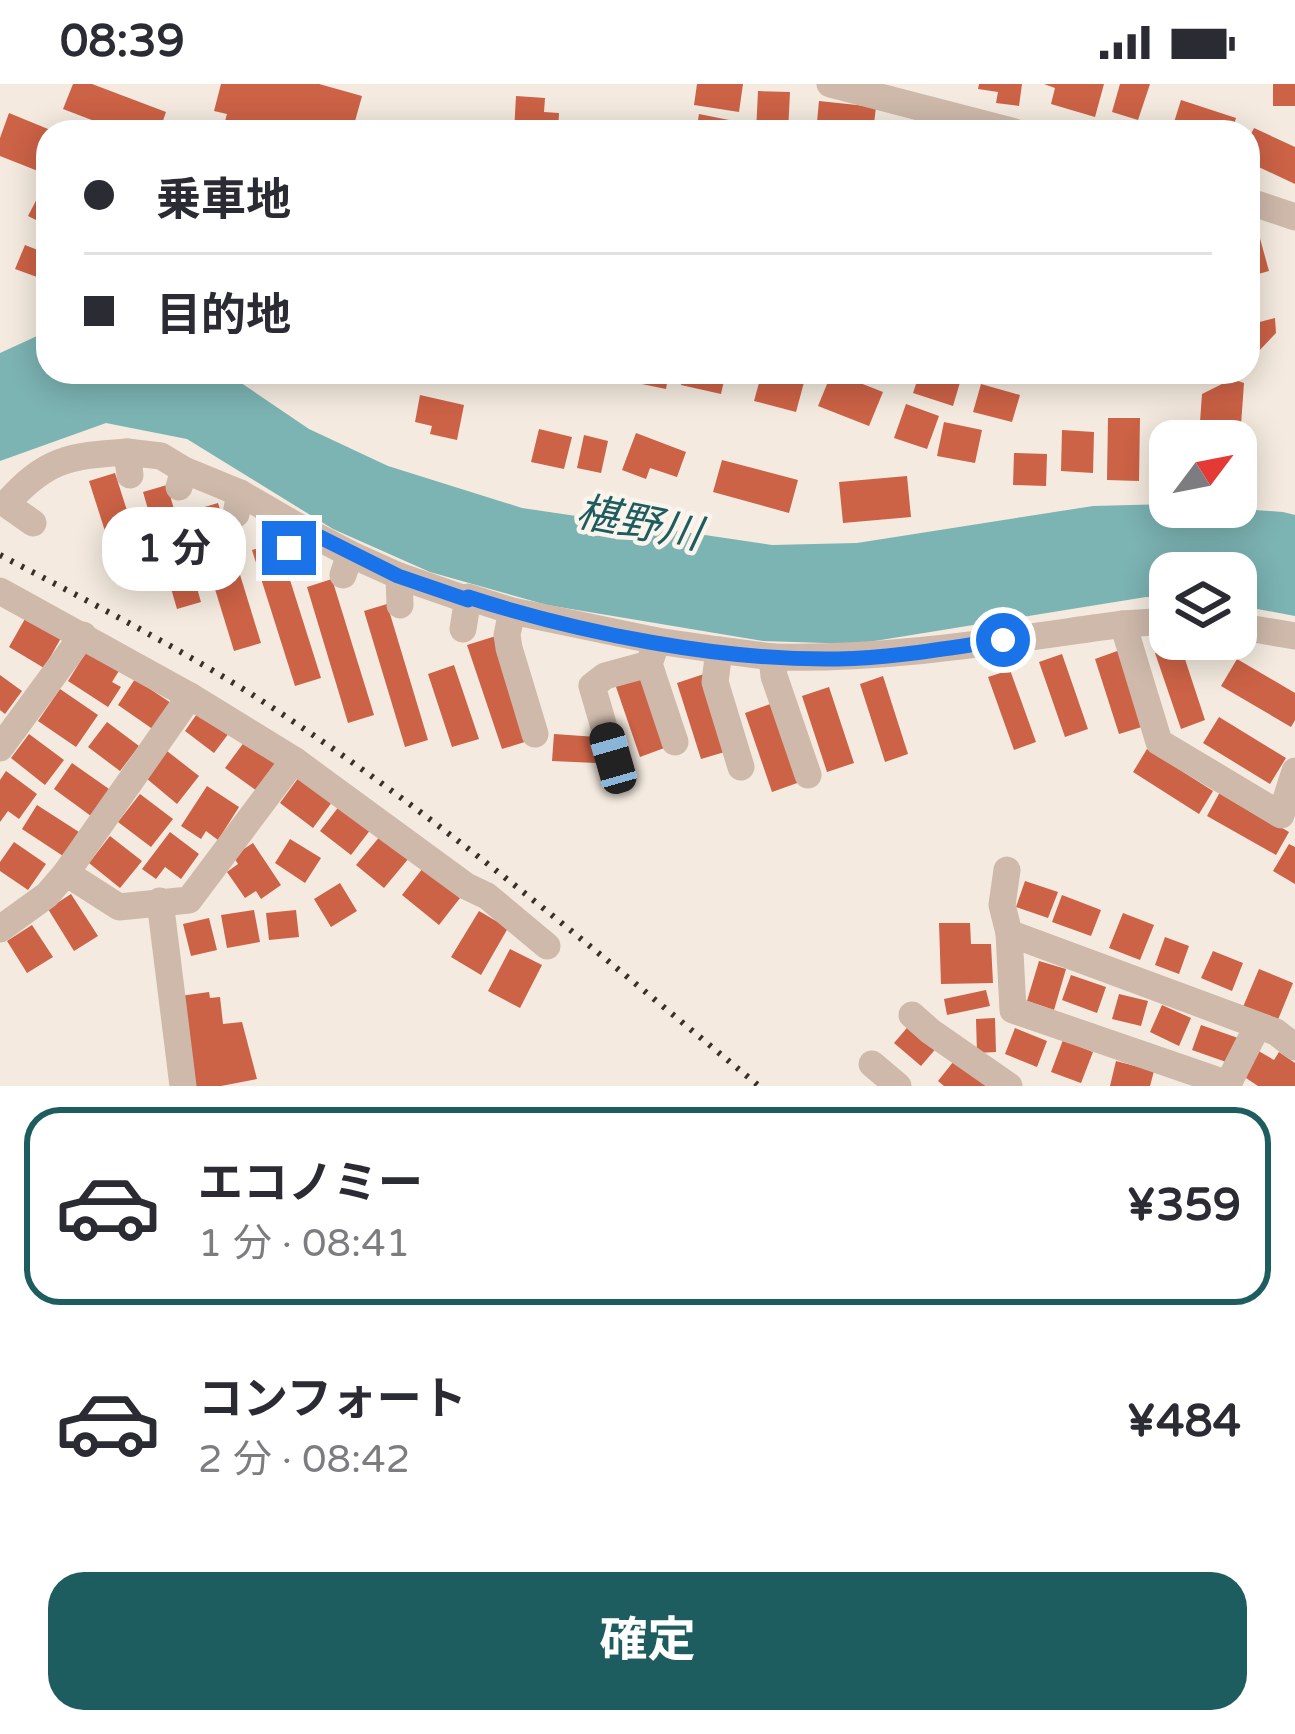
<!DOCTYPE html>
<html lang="ja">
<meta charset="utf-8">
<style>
body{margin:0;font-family:"Varela Round","Noto Sans JP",sans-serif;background:#f7f7f7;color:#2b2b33;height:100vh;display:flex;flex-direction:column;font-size:45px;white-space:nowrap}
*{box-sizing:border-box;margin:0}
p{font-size:39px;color:#7c7c81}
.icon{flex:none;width:66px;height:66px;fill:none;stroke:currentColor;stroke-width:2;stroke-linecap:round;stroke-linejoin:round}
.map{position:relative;height:1002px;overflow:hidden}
.panel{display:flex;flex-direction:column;background:#fff;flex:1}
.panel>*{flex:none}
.hud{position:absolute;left:36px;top:36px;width:1224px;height:264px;border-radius:36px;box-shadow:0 6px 30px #0003;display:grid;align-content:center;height:264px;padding:0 48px;background:#fff}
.needle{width:78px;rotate:58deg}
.fabs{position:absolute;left:1149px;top:336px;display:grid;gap:24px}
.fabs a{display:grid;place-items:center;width:108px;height:108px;border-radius:24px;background:#fff;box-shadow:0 6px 30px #0003;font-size:60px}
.end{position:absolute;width:54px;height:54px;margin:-27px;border:15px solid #1a73e8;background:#fff;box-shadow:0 0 0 6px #fff}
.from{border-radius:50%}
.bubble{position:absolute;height:84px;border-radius:36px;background:#fff;box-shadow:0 6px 30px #0003;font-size:39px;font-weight:700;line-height:84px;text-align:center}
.car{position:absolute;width:36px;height:72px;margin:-36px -18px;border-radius:15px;box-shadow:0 0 9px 3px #0007;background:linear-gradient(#222 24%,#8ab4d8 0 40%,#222 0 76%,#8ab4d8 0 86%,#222 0)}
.hud b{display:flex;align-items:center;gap:42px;height:114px;font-size:45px}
.hud b+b{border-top:3px solid #e1e1e2}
.hud i{width:30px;height:30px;background:#2b2b33}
ul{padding:21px 0 0;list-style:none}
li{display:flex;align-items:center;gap:36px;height:198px;margin:0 24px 18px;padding:0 24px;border:6px solid transparent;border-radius:36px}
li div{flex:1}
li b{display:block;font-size:45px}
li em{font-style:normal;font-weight:700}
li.current{border-color:#1d5d5f}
li>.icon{width:108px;height:108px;stroke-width:1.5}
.action{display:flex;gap:24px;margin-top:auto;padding:24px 48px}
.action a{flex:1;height:138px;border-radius:36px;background:#1d5d5f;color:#fff;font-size:48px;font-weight:700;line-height:138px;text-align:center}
.status{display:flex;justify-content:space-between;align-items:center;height:84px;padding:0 60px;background:#fff;direction:ltr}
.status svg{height:33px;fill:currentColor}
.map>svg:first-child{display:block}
.water{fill:#7cb3b3}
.building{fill:#cc6246}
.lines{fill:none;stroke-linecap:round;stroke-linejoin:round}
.minor{stroke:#ceb9aa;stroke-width:27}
.rail{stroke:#3b2f2a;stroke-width:6;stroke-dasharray:3 9;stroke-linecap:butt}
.route{stroke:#1a73e8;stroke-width:15}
.labels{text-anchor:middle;stroke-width:9;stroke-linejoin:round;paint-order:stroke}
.water-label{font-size:42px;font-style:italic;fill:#1d5d5f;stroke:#fbf4ec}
</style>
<div class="status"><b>08:39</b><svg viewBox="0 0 49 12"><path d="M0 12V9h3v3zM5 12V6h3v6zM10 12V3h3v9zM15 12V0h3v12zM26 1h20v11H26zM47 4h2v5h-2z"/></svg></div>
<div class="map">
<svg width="1295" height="1002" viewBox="0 0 1295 1002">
<rect width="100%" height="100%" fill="#f4eadf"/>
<path class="water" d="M48,247V288H225L309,345L388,382L522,424L772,461L857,459L1093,422L1170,420L1283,428L1295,431V532L1236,521V489H1170V515L1146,513L856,560L763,557L547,521L430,488L333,445L187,355L106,339L0,377V269Z"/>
<g class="building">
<path d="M73,0H92L166,28L159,48H123L63,25Z"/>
<path d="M221,0H319L362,12L352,48H222L227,30L214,27Z"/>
<path d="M697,0H743L739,28L694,21Z"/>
<path d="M979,0H1022L1019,22L996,19L998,8L978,5Z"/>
<path d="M1044,0H1104L1095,33L1051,20L1055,4Z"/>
<path d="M1120,0H1150L1138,36L1112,28Z"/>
<rect x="1273" y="0" width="22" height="22"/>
<path d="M758,7L790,8L788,48H756Z"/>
<path d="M516,12L545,14L544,28L559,29L558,48H514Z"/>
<path d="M1181,16L1236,34L1232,48H1171Z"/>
<path d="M819,17L876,23L873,48H816Z"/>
<path d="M9,29L48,45V62L38,87L0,72V54Z"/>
<path d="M699,30L734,37L732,48H696Z"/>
<path d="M1254,44L1295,63V100L1248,78V56Z"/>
<path d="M41,107L48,110V142L28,132Z"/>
<path d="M1256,140L1269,187L1251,192L1248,142Z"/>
<path d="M25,161L48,170V197L15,185Z"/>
<path d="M1275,234L1276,249L1257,269L1248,272V241Z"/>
<path d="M634,288H669L666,305L632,298Z"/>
<path d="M684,288H726L721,310L681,301Z"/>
<path d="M762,288L806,291L796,328L754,317Z"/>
<path d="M832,288L883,308L869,342L818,322Z"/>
<path d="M920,288H941L961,295L953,322L913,309Z"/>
<path d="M1232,295L1244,299L1241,341L1200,338L1202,310Z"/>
<path d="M981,300L1020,311L1012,338L973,328Z"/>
<path d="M420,311L464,321L457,356L430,350L432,342L415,338Z"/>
<path d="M906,320L939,332L927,365L894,354Z"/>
<path d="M1108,334H1140L1139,397L1107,396Z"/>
<path d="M944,338L982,346L975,379L937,372Z"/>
<path d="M1190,341L1243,346L1239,383H1236V357H1189Z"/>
<path d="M539,345L572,353L564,385L531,378Z"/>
<path d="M1062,346L1094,348L1093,389L1061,387Z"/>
<path d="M636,349L686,368L677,393L650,384L646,395L622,386Z"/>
<path d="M1153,350L1173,352L1170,375L1152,374Z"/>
<path d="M584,351L608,357L601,389L577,384Z"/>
<path d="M1014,369L1047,370L1046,402L1013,401Z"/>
<path d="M722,376L798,396L789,429L713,408Z"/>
<path d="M115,389L146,486L120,494L89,397Z"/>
<path d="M907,392L911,433L843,439L839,398Z"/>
<path d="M167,401L201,518L177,525L143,408Z"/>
<path d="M218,419L261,559L234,567L191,427Z"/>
<path d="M278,458L321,594L295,602L252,466Z"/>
<path d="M332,495L374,631L348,639L307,503Z"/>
<path d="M387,520L428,656L405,663L364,527Z"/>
<path d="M26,533L61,554L44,584L9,563Z"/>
<path d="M496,552L531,656L502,665L467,561Z"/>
<path d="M1180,560L1205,636L1181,645L1155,569Z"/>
<path d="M90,562L122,582L112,598L121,603L108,623L68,597Z"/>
<path d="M1120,566L1145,642L1119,650L1095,575Z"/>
<path d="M1062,570L1088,645L1065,653L1039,578Z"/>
<path d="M1237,575L1295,609V636L1291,643L1221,602Z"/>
<path d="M454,581L479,655L452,663L428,590Z"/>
<path d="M1010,586L1036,658L1014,666L988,593Z"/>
<path d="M642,588L667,663L640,673L614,597Z"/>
<path d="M704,590L728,667L701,675L677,599Z"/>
<path d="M0,591L22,607L5,630L0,626Z"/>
<path d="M883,592L908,670L885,678L860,600Z"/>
<path d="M135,595L171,619L154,646L118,621Z"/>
<path d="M829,603L854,679L827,688L802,612Z"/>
<path d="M60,605L98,631L76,663L38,637Z"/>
<path d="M773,619L800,698L772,708L745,629Z"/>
<path d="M199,627L229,649L214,669L185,647Z"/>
<path d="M1219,633L1286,674L1270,700L1203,659Z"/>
<path d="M107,638L139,662L120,687L88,663Z"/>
<path d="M29,650L64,676L45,701L11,674Z"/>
<path d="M554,650L597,653L596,679L552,677Z"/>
<path d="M245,657L276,680L257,707L225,684Z"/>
<path d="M1147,665L1213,707L1199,730L1133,688Z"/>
<path d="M167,667L199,692L177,720L146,694Z"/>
<path d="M72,679L109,705L91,732L54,705Z"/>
<path d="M6,687L37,710L19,735L8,727L0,738V696Z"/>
<path d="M299,693L332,718L313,744L280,719Z"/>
<path d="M207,702L239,723L218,756L206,747L201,755L181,742Z"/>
<path d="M1220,708L1289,748L1276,771L1207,732Z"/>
<path d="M140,710L173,735L151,763L118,738Z"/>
<path d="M37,721L79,748L63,772L22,745Z"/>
<path d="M340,721L371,745L351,771L320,747Z"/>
<path d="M170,748L199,770L181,795L165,783L156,795L142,785Z"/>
<path d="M381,751L409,774L384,804L356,781Z"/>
<path d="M110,752L142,777L120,804L89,779Z"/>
<path d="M290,755L321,774L305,799L275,779Z"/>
<path d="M14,758L46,780L28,806L0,787V778Z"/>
<path d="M253,759L281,801L261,815L256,807L245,814L227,788L238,780L233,772Z"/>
<path d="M1289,760L1295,763V800L1273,787Z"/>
<path d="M423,784L460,814L439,841L402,811Z"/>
<path d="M1025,797L1058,808L1048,834L1016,823Z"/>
<path d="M340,799L357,827L331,843L314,815Z"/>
<path d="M71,810L98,852L74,867L48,825Z"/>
<path d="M1062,811L1101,826L1091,852L1052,838Z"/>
<path d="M254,826L260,858L227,864L221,831Z"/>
<path d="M296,826L299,853L269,856L266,829Z"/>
<path d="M479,827L508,844L481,891L451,873Z"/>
<path d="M1123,829L1154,841L1140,876L1109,864Z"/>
<path d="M209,834L217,866L191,872L183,840Z"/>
<path d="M939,839H970L971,860H991L993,899L941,900Z"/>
<path d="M32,841L53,873L27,889L7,857Z"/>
<path d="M1165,853L1189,862L1179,890L1155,881Z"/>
<path d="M510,865L542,881L520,924L488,907Z"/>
<path d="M1213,867L1243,879L1232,907L1201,894Z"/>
<path d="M1039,877L1066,885L1054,926L1027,917Z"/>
<path d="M1259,885L1293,899L1277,938L1243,923Z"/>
<path d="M1071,891L1106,903L1097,929L1062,916Z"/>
<path d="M986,906L990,922L947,931L944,915Z"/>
<path d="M209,908L210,914L220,913L223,940L242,938L257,995L221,1002H191L180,912Z"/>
<path d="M1119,910L1148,917L1141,942L1112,935Z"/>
<path d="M1162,921L1191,934L1179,962L1150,948Z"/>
<path d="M995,934L996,968L977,969L976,935Z"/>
<path d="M912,938L939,961L921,982L894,959Z"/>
<path d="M1201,941L1238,954L1229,979L1192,966Z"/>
<path d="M1015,944L1047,957L1037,983L1005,970Z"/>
<path d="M1063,956L1093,968L1081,999L1051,988Z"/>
<path d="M1255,965L1274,976L1279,968L1295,979V1002H1258L1246,994Z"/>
<path d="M957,973L988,999L985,1002H944L938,997Z"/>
<path d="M1116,977L1154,987L1150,1002H1110Z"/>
</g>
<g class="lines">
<g class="minor">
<path d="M830,0L1015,48"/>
<path d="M1248,117L1295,133"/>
<path d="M130,391L127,368L161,372L184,386"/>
<path d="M179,403L184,386L240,409"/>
<path d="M236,430L240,409L297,442"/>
<path d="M33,439L6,420C46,375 68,372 127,368"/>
<path d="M289,464L297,442L350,470"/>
<path d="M343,491L350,470L399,492"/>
<path d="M0,507L190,612L294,676L466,802L487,812L547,862"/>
<path d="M400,521L399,492L468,516"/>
<path d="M1170,537L1123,540L1159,658L1281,731L1295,687"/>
<path d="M1236,542L1295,552"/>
<path d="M463,545L468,513L512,527"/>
<path d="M535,650L509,564L507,551L512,527L657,557"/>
<path d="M675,658L649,580L657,557L719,566"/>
<path d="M0,664L83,551"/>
<path d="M613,674L592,602L605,592L649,580"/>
<path d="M741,683L715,598L719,566L772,573"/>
<path d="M808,691L774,592L772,573C891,576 1006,556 1123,540"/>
<path d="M1007,786L1002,821L1009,849L1276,948L1295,963"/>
<path d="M66,789L119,823L189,816L294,676"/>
<path d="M160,817L183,1002"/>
<path d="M0,845L47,811L66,789L190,612"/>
<path d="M1009,849L1013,926L1228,1000L1257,943"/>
<path d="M912,931L930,947L1009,1002"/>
<path d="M872,980L898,1002"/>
</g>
<path class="rail" d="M0,471C97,522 194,571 285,632C452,743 605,875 759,1002"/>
</g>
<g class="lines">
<path class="route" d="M289,464L298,442L398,492L468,516V513C580,549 720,577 838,575C893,574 948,564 1003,556"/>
</g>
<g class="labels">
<g class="water-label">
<text transform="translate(639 438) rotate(11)" y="15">椹野川</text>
</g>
</g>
</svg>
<div class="fabs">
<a><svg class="needle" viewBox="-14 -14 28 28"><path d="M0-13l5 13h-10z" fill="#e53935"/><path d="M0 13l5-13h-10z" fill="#7c7c81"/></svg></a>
<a><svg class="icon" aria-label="layers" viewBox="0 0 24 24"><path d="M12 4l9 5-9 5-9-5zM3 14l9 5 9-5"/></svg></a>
</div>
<i class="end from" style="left:1003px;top:556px"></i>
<i class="end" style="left:289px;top:464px"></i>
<div class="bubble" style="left:102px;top:423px;width:144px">1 分</div>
<i class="car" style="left:613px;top:674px;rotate:344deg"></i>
<div class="hud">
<b><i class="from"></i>乗車地</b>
<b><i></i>目的地</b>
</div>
</div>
<section class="panel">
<ul>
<li class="current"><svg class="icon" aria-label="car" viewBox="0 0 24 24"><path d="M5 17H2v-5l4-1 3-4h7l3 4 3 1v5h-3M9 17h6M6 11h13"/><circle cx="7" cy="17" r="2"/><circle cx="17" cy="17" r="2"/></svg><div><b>エコノミー</b><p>1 分 · 08:41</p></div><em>¥359</em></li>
<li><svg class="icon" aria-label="car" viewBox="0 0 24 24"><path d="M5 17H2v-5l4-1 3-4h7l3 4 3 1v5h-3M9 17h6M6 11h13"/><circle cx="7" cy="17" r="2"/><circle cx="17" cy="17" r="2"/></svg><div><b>コンフォート</b><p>2 分 · 08:42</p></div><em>¥484</em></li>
</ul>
<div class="action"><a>確定</a></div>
</section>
